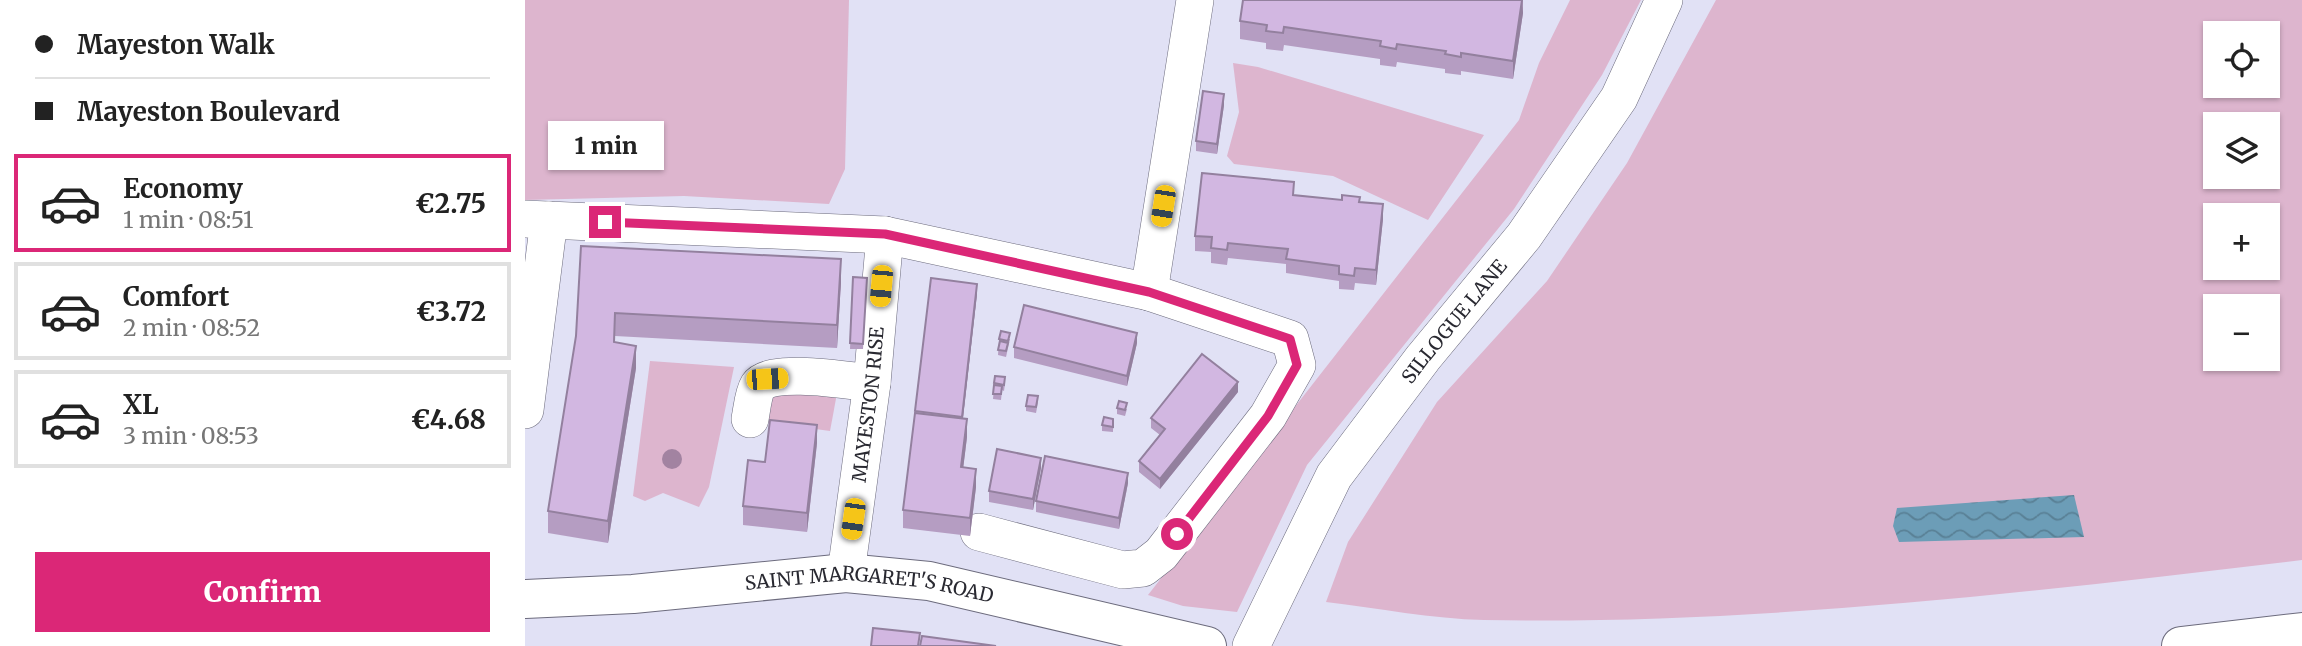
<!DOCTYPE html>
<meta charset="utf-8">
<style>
body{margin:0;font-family:Merriweather,serif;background:#f6f6f6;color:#222;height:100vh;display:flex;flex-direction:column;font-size:26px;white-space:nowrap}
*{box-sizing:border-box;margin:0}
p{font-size:23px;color:#767676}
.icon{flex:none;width:38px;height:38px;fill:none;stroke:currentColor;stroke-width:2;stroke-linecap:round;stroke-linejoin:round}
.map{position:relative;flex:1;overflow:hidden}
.drawer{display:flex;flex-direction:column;background:#fff;width:525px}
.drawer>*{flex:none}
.top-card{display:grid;align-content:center;height:154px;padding:0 35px;background:#fff}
.controls{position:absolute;left:1678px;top:21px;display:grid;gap:14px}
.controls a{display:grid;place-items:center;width:77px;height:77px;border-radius:0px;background:#fff;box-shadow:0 2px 5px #0004;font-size:35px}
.end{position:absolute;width:32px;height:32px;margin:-16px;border:9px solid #db2777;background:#fff;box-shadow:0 0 0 4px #fff}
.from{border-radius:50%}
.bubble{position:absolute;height:49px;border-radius:0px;background:#fff;box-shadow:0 2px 5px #0004;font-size:23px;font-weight:800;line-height:49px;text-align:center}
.car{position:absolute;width:21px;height:42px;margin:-21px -10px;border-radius:9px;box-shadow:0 0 5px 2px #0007;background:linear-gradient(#f5c518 24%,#345 0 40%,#f5c518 0 76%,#345 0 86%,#f5c518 0)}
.top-card b{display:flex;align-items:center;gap:24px;height:66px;font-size:26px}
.top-card b+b{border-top:2px solid #e0e0e0}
.top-card i{width:18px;height:18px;background:#222}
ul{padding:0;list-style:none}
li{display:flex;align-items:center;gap:21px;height:98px;margin:0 14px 10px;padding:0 21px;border:4px solid #e0e0e0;border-radius:0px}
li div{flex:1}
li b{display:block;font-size:26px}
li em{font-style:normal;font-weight:800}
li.current{border-color:#db2777}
li>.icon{width:63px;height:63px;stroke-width:1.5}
.cta{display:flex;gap:14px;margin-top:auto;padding:14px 35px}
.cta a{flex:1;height:80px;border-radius:0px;background:#db2777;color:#fff;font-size:28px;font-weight:800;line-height:80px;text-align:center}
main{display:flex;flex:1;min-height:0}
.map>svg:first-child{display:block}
.green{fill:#ddb5ce;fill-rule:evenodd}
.water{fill:url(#water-waves)}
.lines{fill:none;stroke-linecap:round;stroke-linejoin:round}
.minor-casing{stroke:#6c6b7d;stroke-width:38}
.major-casing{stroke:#6c6b7d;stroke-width:40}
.minor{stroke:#fff;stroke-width:37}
.major{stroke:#fff;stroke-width:38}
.tree{fill:#a283a1}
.wall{fill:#b59dc2}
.shaded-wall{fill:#93809e}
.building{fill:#d2b7e1;stroke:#93809e;stroke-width:2}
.route{stroke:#db2777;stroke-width:9}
.labels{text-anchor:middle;stroke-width:5;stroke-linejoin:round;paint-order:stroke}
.street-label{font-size:19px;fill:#292931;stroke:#e1e1f5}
</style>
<main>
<section class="drawer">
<div class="top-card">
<b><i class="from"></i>Mayeston Walk</b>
<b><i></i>Mayeston Boulevard</b>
</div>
<ul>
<li class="current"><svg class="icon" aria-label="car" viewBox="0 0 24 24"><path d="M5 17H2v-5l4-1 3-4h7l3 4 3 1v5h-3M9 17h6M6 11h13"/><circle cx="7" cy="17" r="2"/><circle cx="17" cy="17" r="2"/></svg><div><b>Economy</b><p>1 min · 08:51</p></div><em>€2.75</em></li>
<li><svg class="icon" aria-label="car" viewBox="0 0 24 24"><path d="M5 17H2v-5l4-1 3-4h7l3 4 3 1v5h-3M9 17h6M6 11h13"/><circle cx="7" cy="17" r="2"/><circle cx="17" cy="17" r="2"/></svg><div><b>Comfort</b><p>2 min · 08:52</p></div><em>€3.72</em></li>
<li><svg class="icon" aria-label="car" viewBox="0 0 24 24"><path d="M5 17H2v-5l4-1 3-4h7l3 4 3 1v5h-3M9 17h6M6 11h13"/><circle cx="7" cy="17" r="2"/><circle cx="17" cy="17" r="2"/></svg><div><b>XL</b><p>3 min · 08:53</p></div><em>€4.68</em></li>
</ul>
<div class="cta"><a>Confirm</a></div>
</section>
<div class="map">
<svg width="1777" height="646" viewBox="0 0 1777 646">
<defs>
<pattern id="water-waves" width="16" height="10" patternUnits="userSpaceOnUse" patternTransform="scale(1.75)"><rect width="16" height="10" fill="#6c9db7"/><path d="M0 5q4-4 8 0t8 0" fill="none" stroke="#598095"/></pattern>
</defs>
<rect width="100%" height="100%" fill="#e1e1f5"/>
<g class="green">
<path d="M0,0H324L320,169L304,204L159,196L0,200Z"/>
<path d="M1045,0H1116L1077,75L989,209L782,465L712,612L658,606L623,595L994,120L1014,63Z"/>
<path d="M1191,0H1777V560C1506,592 1232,625 959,620C907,619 853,608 801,602L823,542L912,402L1022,281L1102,163ZM1690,33H1743V86H1690ZM1690,124H1743V177H1690ZM1690,215H1743V268H1690ZM1690,306H1743V359H1690Z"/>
<path d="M708,63L733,67L959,135L903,220L808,176L709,164L702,156L714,112Z"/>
<path d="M125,361L209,367L184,487L174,507L138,493L120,501L108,496Z"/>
<path d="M247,388H313L305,431L239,422Z"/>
</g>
<path class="water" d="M1549,495L1559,537L1374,542L1368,526L1372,508Z"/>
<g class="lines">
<g class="minor-casing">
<g id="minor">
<path d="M0,219L360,235L624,292L765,339L772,365L743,416L636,554L618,568L598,570L454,532"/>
<path d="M624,292L670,0"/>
<path d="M0,410L24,220"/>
<path d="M225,419C227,409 228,394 233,386C246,367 326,381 347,383"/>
<path id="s1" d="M321,573L347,383L360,235"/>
<path id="s2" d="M726,646L809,476L898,358L999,236L1094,98L1139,0"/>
</g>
</g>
<g class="major-casing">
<g id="major">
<path id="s3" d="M0,599L108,594L321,573L404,581L682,646"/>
<path d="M1656,646L1777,632"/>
</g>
</g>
<use href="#minor" class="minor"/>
<use href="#major" class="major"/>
</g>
<circle class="tree" cx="147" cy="459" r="10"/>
<g class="wall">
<path d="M998,0V13L988,79L936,71V75L920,73V69L872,62L871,67L855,65V59L759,45L758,51L741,49V43L715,39V21Z"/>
<path d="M699,105L692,154L671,151V141Z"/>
<path d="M769,195L835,202L858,219L851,285L830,283L829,290L814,289V281L761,273V264L703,258L702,265L686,263V252L670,251V236Z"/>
<path d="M56,246L316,282L312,348L90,336V343L111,368L83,543L23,533V511L51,336Z"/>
<path d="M328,277L342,278L338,349H325Z"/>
<path d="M406,278L452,294L438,418L442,437L438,468L451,487L445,536L378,528V510Z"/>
<path d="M474,339H485L481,357L473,355Z"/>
<path d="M612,343L602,386L489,358V347Z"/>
<path d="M470,376L480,383L479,391L477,390L476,400L468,399Z"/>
<path d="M713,392L635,489L614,472V461L635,435L626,428V418Z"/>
<path d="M513,402L511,413L501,411V406Z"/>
<path d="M592,408L602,409L600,416L592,414Z"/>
<path d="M588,419V432L577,431V425Z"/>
<path d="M292,443L282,532L218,525V506L240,462Z"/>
<path d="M516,468L508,510L464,502V491Z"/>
<path d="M603,483L594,529L511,512V501Z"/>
</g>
<g class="shaded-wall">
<path d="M997,0L998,13L988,79V61Z"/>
<path d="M699,94V105L692,154V144Z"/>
<path d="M858,204V219L851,285V270Z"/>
<path d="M316,259V282L312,348V325Z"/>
<path d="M452,284V294L437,427V417Z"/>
<path d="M612,333V343L602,386V376Z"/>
<path d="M111,346V368L83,543V521Z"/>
<path d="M713,382V392L635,489V479Z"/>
<path d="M442,419V437L436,486V467Z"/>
<path d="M292,425V443L282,532V513Z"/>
<path d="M516,458V468L508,510V499Z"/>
<path d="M451,469V487L445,536V518Z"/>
<path d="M603,473V483L594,529V518Z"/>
</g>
<g class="building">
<path d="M718,0H997L988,61L936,53V57L920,54L921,51L872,44L871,49L855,46L856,41L759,27L758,33L741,31L742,25L715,21Z"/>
<path d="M678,91L699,94L692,144L671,141Z"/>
<path d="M677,173L769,182L768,195L817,200V195L835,197L834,202L858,204L851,270L830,268L829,276L814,274V266L761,259L763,249L703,243L702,250L686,248L687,237L670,236Z"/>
<path d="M56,246L316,259L312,325L90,313L89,342L111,346L83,521L23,511L51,336Z"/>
<path d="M328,277L342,278L338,344L325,343Z"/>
<path d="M406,278L452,284L437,417L390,411Z"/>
<path d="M499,305L612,333L602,376L489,347Z"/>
<path d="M476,331L485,333L483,341L474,339Z"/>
<path d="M475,341L483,343L481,351L473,350Z"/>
<path d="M677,354L713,382L635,479L614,461L640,429L626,418Z"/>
<path d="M470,376L480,377L479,385L469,383Z"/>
<path d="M469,385L477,386L476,394H468Z"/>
<path d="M503,395L513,396L511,407L501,406Z"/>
<path d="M594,401L602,403L600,410L592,408Z"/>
<path d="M390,413L442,419L436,467L451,469L445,518L378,510Z"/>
<path d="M579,417L588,419V427L577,425Z"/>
<path d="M245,420L292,425L282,513L218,506L223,460L240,462Z"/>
<path d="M472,449L516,458L508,499L464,491Z"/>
<path d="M520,456L603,473L594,518L511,501Z"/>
<path d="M348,628L395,633L393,646H346Z"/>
<path d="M397,636L471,646H395Z"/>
</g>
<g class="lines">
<path class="route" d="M80,222L360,234L624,292L765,339L772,365L743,416L652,534"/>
</g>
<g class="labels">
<g class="street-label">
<text dy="7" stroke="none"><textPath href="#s2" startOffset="385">SILLOGUE LANE</textPath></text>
<text dy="7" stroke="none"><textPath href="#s1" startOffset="170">MAYESTON RISE</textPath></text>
<text dy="7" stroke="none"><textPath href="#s3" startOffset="346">SAINT MARGARET'S ROAD</textPath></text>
</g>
</g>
</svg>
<div class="controls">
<a><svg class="icon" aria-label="locate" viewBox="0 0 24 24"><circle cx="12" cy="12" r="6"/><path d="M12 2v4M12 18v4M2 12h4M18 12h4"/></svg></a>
<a><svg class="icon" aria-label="layers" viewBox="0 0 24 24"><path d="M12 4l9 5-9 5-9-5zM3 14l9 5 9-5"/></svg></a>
<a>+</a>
<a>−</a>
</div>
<i class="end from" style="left:652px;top:534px"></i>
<i class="end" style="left:80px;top:222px"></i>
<div class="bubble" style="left:23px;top:121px;width:116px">1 min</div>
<i class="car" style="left:638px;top:206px;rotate:189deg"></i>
<i class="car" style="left:356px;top:286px;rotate:185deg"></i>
<i class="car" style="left:242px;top:379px;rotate:87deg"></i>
<i class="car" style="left:328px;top:519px;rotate:188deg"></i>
</div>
</main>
